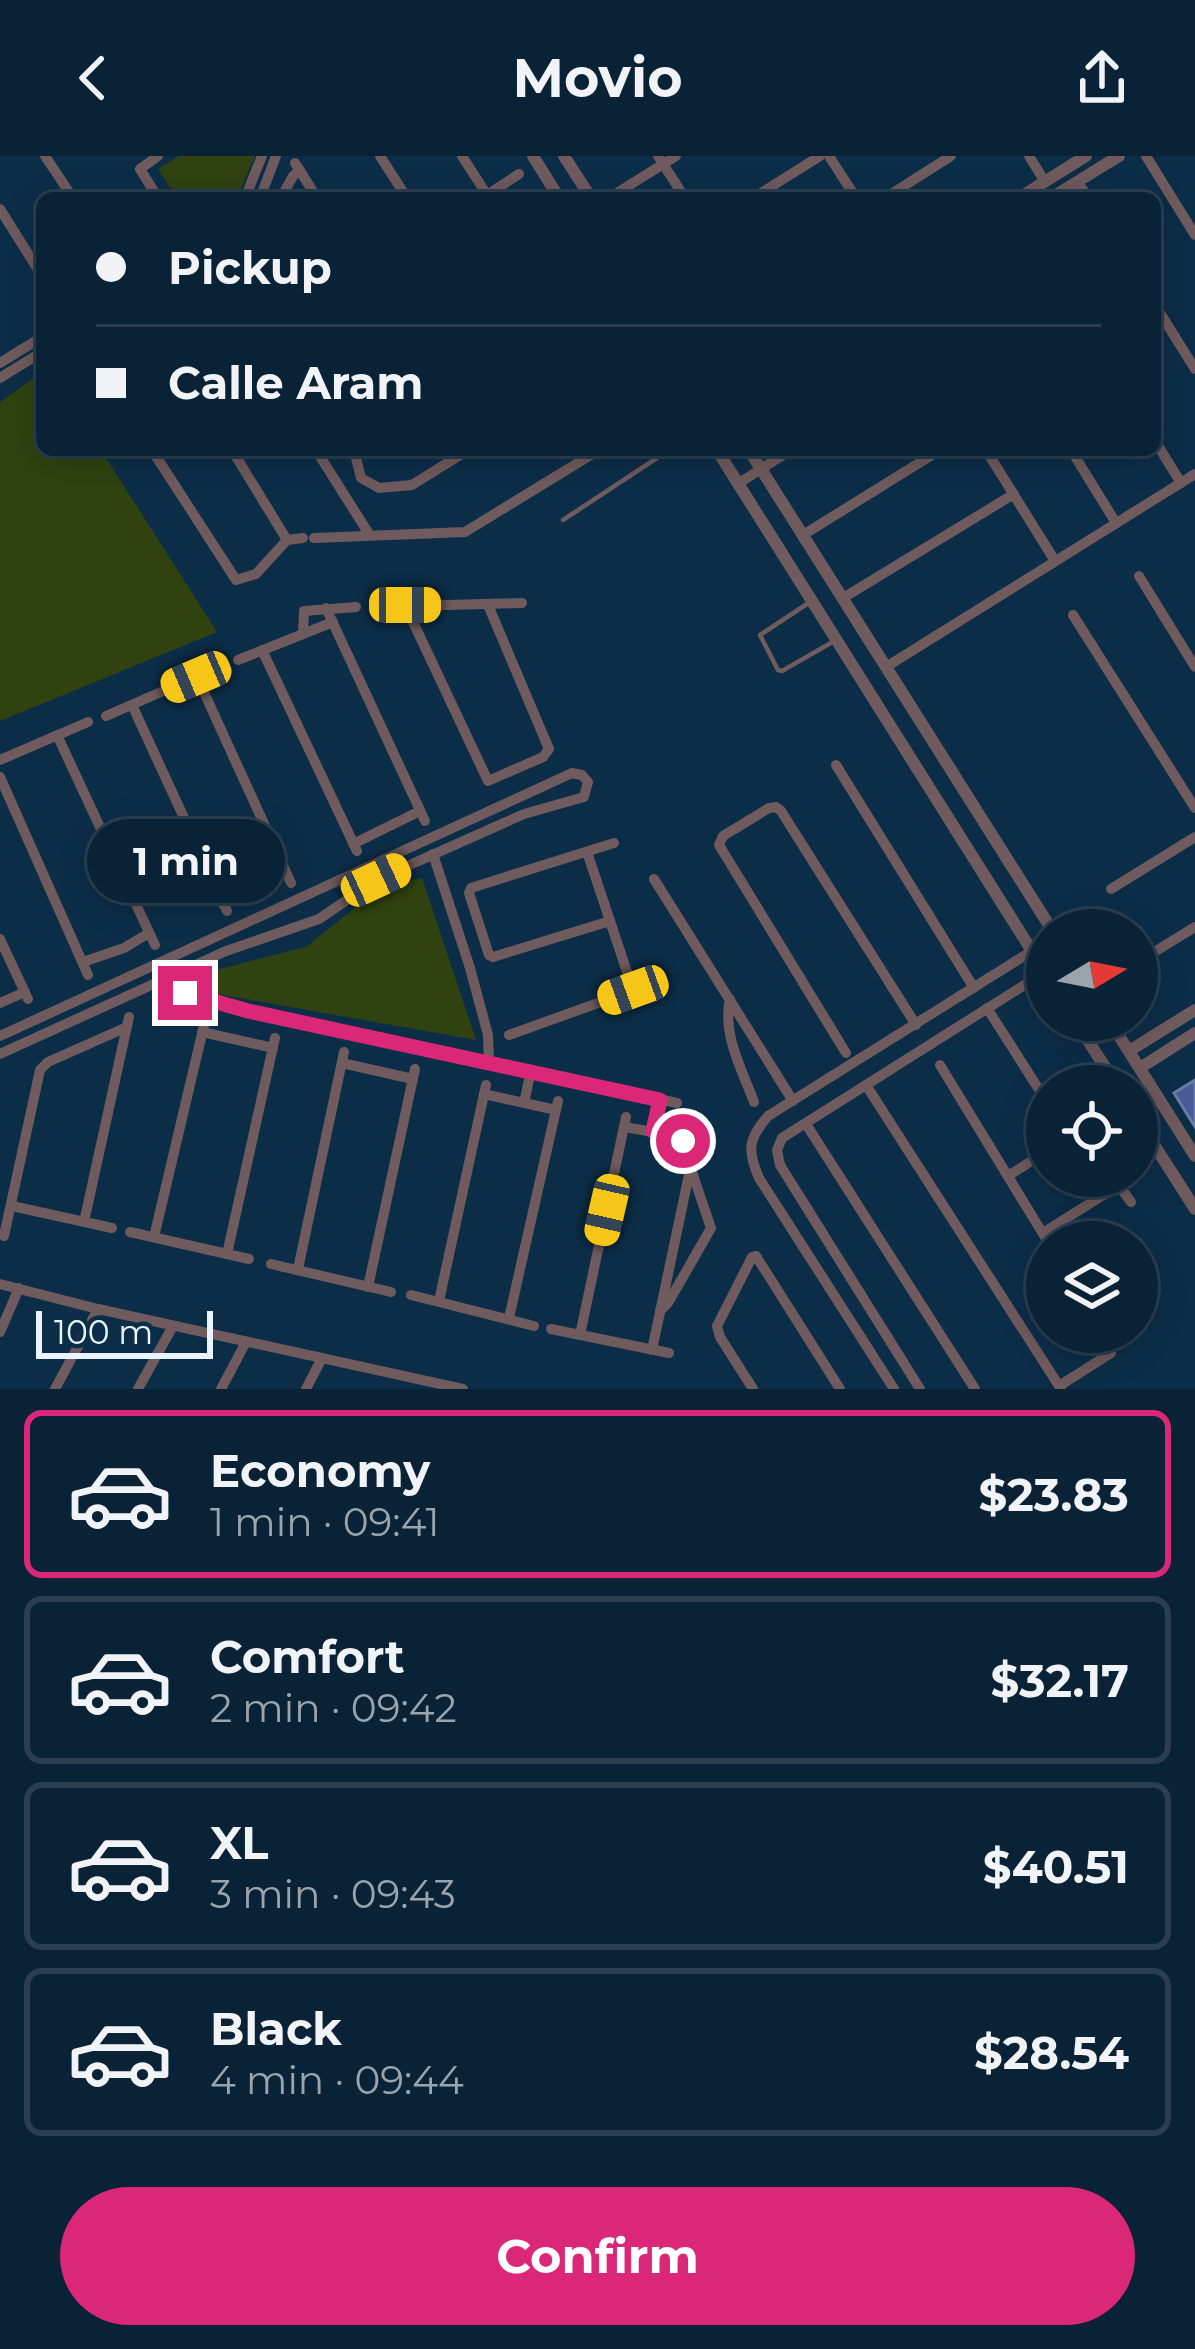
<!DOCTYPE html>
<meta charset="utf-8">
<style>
body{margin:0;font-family:Montserrat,sans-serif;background:#122a3e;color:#f1f3f6;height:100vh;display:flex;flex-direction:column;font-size:45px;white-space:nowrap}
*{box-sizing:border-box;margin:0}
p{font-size:39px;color:#99a4ad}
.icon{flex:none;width:66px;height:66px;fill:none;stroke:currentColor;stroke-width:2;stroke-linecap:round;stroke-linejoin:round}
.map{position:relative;height:1233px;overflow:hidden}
.details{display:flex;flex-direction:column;background:#092236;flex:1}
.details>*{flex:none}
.hud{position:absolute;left:36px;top:36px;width:1125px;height:264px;border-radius:18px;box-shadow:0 6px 30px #0003,0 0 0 3px #293f51;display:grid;align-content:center;height:264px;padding:0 60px;background:#092236}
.needle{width:78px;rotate:80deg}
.tools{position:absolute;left:1026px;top:753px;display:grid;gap:24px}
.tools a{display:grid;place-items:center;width:132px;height:132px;border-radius:50%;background:#092236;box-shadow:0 6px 30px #0003,0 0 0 3px #293f51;font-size:60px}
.scale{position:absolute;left:36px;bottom:30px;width:177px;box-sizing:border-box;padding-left:12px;border:6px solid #e9f4ff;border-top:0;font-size:33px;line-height:42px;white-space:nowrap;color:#e9f4ff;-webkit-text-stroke:9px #0c2d48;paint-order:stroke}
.end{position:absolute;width:54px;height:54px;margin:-27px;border:15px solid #db2777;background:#fff;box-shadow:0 0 0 6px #fff}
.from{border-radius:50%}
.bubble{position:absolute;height:84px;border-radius:42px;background:#092236;box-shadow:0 6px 30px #0003,0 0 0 3px #293f51;font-size:39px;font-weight:700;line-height:84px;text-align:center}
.car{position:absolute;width:36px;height:72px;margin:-36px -18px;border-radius:15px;box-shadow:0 0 9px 3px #0007;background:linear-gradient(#f5c518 24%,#345 0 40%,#f5c518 0 76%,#345 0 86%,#f5c518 0)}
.hud b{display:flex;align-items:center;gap:42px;height:114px;font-size:45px}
.hud b+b{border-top:3px solid #293f51}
.hud i{width:30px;height:30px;background:#f1f3f6}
ul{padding:21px 0 0;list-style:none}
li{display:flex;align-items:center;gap:36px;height:168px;margin:0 24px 18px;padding:0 36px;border:6px solid #293f51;border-radius:18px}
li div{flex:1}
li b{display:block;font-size:45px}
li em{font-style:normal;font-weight:700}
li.current{border-color:#db2777}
li>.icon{width:108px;height:108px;stroke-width:1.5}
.primary-button{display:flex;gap:24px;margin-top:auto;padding:24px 60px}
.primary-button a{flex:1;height:138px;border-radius:72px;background:#db2777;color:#fff;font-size:48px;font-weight:700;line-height:138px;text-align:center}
header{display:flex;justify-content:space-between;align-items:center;height:156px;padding:0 60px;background:#092236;font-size:54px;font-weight:700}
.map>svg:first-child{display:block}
.green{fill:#2f4210}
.building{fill:#465b97;stroke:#6c7ba2;stroke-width:3}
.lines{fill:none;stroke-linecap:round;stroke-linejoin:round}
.service{stroke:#6f5a5d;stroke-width:4.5}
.minor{stroke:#6f5a5d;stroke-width:10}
.tertiary{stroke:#6f5a5d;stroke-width:12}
.route{stroke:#db2777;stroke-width:15}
</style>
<header><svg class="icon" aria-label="back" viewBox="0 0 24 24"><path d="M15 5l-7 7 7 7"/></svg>Movio<svg class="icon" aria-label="share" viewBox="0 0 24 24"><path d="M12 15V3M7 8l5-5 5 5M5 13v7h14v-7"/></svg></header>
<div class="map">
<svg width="1195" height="1233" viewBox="0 0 1195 1233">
<rect width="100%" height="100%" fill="#0c2d48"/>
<g class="green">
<path d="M179,0H255L237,42H177L158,13Z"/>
<path d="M42,216V294H101L217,476L0,565V246Z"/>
<path d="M422,722L476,884L161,828L306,791L381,731Z"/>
</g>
<path class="building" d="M1195,924V971L1174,937Z"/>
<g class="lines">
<g class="service">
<path d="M563,364L669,294"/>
<path d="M807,448L760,479L778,514L782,515L836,484"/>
</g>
<g class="minor">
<path d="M45,0L73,42"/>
<path d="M380,0L407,42"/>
<path d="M462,0L489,42"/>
<path d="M658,0L685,42"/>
<path d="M829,0L856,42"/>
<path d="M1029,0L1045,26"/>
<path d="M1146,0L1195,79"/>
<path d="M295,7L317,42"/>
<path d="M1078,26L1088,42"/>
<path d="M487,39L519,18"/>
<path d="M158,42L140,13L158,0"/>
<path d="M245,42L262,0"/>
<path d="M260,42L276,0"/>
<path d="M281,42L293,20L300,14"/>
<path d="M609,42L676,0"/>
<path d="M753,42L820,0"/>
<path d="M885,42L951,0"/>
<path d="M0,53L42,120"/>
<path d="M1155,149L1195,213"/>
<path d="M0,207L42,181"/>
<path d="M0,222L42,196"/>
<path d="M1155,285L1181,327"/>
<path d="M152,294L236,424L256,418L287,384L303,382"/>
<path d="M232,294L287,384"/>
<path d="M316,294L369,378"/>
<path d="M354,294L361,322L379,332L412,329L468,294"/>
<path d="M986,294L1055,405"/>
<path d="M1071,294L1116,367"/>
<path d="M335,295L337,294"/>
<path d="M739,327L791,294"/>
<path d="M803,379L940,294"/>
<path d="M314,382L465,376L599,294"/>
<path d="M1139,420L1195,511"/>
<path d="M843,442L1014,338"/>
<path d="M405,449L488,625L543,601L549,593L488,449"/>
<path d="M376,451L522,447"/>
<path d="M326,452L425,665"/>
<path d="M1073,459L1195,652"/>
<path d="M303,477L304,455L356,451"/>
<path d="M262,494L357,695"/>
<path d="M238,504L333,466"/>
<path d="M886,511L1195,318"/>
<path d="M197,521L291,727"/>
<path d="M132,549L227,755"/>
<path d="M106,560L216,512"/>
<path d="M57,579L155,789"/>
<path d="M0,604L88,566"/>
<path d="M836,609L974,832"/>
<path d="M0,621L88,819"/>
<path d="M353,688L420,655"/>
<path d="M587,696L633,834"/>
<path d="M433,698L470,812L488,879L489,906"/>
<path d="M654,723L793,945"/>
<path d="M1111,733L1195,681"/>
<path d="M223,748L286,717"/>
<path d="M610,765L493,801L489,799L469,737L471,732L614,687"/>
<path d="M0,783L28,843"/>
<path d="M1151,798L1195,771"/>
<path d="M83,806L124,792L149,777"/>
<path d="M154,828L248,855L677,947"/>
<path d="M730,843C722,878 742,914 754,946"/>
<path d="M0,847L25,836"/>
<path d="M987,852L1047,946"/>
<path d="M202,876L273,892"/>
<path d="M509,879L662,824"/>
<path d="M0,880L572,617L582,619L588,626L584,641L524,658L376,724L319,763L226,795L0,898"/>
<path d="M846,897L719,689L723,680L769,652L776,651L781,655L916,869"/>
<path d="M342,907L413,923"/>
<path d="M940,909L1048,1086"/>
<path d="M866,929L1061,1233"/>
<path d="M484,938L556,954"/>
<path d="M524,947L531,914"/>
<path d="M806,968L975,1233"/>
<path d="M625,971L680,981L711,1072L668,1147L660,1155"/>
<path d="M653,975L660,943"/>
<path d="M1008,1020L1047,995"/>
<path d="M1112,1020L1131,1046"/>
<path d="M12,1050L112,1072"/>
<path d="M84,1066L129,861"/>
<path d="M130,1076L249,1103"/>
<path d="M1043,1077L1119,1029"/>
<path d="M4,1080L40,914L48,906L127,871"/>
<path d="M154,1081L205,865"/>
<path d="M227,1098L275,882"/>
<path d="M271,1108L391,1136"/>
<path d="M298,1113L344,896"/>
<path d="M0,1128L98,1153L463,1233"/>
<path d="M368,1131L415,913"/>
<path d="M411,1139L534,1170"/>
<path d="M439,1145L486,929"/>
<path d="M509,1162L558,945"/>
<path d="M551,1173L669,1197"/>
<path d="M0,1176L19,1132"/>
<path d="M580,1179L626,961"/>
<path d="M652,1194L691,1009"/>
<path d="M1059,1230L1111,1197"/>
<path d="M55,1233L98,1153"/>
<path d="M138,1233L173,1170"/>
<path d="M221,1233L246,1186"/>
<path d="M306,1233L322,1202"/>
<path d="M753,1233L720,1181L717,1170L752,1101L756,1100L840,1233"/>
<path d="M894,1233L759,1022C747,994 748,983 768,960L1032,795"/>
<path d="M920,1233L780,1009L777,994L782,982L1045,816"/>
</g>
<g class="tertiary">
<path d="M533,0L559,42"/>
<path d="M564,0L591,42"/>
<path d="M1019,42L1086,0"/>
<path d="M1051,42L1119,0"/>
<path d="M717,294L1047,819"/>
<path d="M749,294L1052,774"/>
<path d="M1075,864L1117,930"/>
<path d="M1109,864L1195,1000"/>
<path d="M1129,895L1195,854"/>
<path d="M1140,912L1195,877"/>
<path d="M1137,962L1195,1053"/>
</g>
</g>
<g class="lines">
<path class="route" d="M185,837L248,855L660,944L653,975L676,979L683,985"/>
</g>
</svg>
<div class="tools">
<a><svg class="needle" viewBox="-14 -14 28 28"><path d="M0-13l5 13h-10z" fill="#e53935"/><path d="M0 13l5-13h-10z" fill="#99a4ad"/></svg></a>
<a><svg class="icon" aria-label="locate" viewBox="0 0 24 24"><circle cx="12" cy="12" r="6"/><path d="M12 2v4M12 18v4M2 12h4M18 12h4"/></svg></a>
<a><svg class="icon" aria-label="layers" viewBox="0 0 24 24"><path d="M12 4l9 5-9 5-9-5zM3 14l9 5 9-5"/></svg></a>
</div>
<div class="scale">100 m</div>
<i class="end from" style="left:683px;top:985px"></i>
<i class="end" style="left:185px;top:837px"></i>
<div class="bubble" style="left:87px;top:663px;width:198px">1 min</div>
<i class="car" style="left:405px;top:449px;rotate:90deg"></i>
<i class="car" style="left:196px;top:521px;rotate:247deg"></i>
<i class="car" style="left:376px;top:724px;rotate:65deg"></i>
<i class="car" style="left:633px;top:834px;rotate:250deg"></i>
<i class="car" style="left:607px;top:1054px;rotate:193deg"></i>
<div class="hud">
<b><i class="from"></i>Pickup</b>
<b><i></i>Calle Aram</b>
</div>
</div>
<section class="details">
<ul>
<li class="current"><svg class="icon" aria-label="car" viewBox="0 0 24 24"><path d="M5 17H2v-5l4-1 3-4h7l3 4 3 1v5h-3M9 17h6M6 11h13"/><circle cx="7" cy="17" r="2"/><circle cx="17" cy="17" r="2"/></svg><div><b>Economy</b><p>1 min · 09:41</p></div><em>$23.83</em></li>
<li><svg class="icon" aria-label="car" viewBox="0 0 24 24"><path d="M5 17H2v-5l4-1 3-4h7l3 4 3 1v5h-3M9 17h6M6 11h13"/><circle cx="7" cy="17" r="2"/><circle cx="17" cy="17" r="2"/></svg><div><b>Comfort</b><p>2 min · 09:42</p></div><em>$32.17</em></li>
<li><svg class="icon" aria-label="car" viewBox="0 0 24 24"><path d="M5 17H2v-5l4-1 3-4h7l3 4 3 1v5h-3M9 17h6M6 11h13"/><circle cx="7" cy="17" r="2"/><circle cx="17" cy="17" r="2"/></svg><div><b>XL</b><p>3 min · 09:43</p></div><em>$40.51</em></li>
<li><svg class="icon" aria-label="car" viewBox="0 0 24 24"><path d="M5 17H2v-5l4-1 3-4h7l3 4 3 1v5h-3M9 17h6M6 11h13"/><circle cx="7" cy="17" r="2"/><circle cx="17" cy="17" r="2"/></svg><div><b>Black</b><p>4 min · 09:44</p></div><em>$28.54</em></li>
</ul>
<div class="primary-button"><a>Confirm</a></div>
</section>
